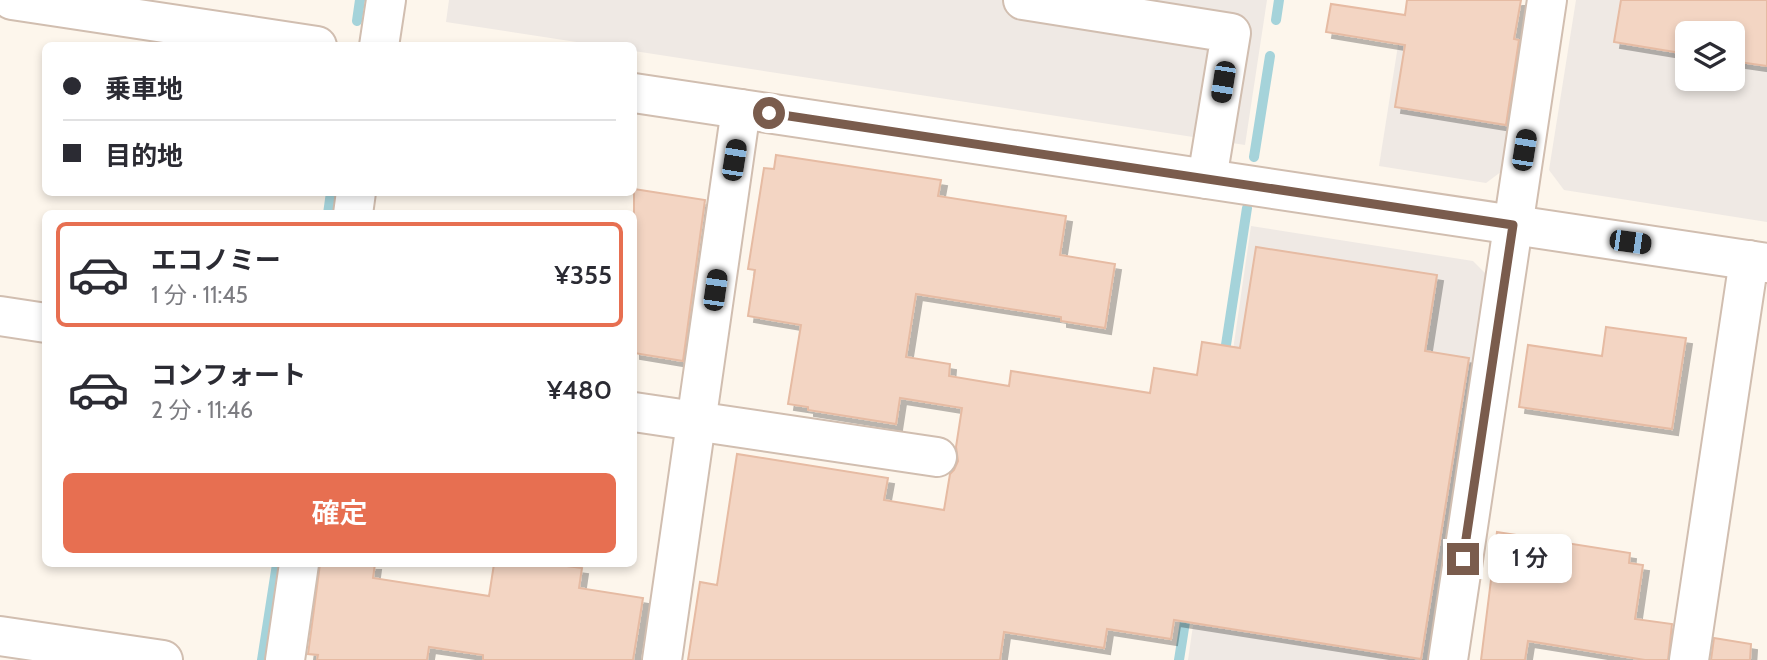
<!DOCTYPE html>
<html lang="ja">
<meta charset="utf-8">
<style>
body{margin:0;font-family:Cabin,"Noto Sans JP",sans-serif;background:#f2f2f3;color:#2b2b33;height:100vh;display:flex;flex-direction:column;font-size:26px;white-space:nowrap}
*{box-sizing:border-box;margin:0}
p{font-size:23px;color:#7c7c81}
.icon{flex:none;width:38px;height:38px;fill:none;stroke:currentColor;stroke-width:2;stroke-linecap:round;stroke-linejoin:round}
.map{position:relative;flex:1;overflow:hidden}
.panel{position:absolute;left:42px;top:210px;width:595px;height:357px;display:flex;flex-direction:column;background:#fff;border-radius:10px;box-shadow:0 4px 10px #0003}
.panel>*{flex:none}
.banner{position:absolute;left:42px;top:42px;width:595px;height:154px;border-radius:10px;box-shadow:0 4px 10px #0003;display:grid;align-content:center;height:154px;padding:0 21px;background:#fff}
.tools{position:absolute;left:1675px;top:21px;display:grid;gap:14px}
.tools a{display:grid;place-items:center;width:70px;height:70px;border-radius:10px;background:#fff;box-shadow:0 4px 10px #0003;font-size:35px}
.end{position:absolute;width:32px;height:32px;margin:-16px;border:9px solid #7a5c4d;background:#fff;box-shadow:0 0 0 4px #fff}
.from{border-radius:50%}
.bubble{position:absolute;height:49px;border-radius:10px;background:#fff;box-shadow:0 4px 10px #0003;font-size:23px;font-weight:600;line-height:49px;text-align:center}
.car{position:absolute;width:21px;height:42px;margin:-21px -10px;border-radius:9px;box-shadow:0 0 5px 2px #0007;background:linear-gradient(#222 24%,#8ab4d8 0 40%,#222 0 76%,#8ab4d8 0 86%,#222 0)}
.banner b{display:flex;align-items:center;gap:24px;height:66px;font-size:26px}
.banner b+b{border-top:2px solid #e1e1e2}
.banner i{width:18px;height:18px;background:#2b2b33}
ul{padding:12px 0 0;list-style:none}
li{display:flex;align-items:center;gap:21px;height:105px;margin:0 14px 10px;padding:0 7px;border:4px solid transparent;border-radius:10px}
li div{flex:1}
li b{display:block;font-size:26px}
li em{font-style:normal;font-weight:600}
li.current{border-color:#e76f51}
li>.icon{width:63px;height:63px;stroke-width:1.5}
.button{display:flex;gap:14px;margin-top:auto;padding:14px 21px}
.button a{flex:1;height:80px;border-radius:10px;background:#e76f51;color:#fff;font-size:28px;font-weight:600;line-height:80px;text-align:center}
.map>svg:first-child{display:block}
.industrial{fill:#efe9e4;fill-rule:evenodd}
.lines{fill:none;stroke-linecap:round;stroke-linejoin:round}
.stream{stroke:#a5d3da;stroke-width:10}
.building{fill:#f3d5c3;stroke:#e6bba3;stroke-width:2;filter:url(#shadow)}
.minor-casing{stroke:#d1beb0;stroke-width:42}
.minor{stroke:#fff;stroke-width:38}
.route{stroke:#7a5c4d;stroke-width:9}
</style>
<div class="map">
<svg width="1767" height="660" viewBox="0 0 1767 660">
<defs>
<filter id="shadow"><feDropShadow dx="6" dy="6" stdDeviation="0" flood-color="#0004"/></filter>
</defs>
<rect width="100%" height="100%" fill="#fdf6ec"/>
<g class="industrial">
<path d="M449,0H1267L1245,145L634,51V46L596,45L446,22Z"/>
<path d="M1576,0H1767V222L1564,190L1549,170ZM1687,33H1732V79H1687Z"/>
<path d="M1402,20L1523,39L1502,171L1486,183L1379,166Z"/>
<path d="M1251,226L1473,261L1489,277L1428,660H1188Z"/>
</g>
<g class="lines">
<g class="stream">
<path d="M1276,20L1279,0"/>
<path d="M357,21L360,0"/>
<path d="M1254,157L1270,56"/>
<path d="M328,214L331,192"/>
<path d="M1224,358L1247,208"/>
<path d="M262,660L277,564"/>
<path d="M1179,660L1187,609"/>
</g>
</g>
<g class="building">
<path d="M1407,0H1521L1514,39L1519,40L1506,125L1395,107L1405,45L1326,32L1331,4L1405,15Z"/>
<path d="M1621,0H1767V66L1732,61V33H1687V54L1614,42Z"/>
<path d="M776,155L941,180L938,196L1066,216L1060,255L1115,264L1105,328L1061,321V317L916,294L906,357L950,364L949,376L1009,386L1011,371L1150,393L1154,368L1197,375L1202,342L1240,348L1256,247L1437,275L1425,351L1469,358L1421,659L1174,620L1171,639L1107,629L1104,648L1004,632L1000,660H688L700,582L717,585L737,454L888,478L884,500L944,510L950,474L954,470L958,461L956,447L962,408L900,398L896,424L808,410V407L788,404L801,325L748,316L755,270L748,269L764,168L774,169Z"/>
<path d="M634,189L705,200L683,361L634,353Z"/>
<path d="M1606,327L1686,338L1672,429L1519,407L1528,345L1602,356Z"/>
<path d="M1497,532L1630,553L1629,563L1643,565L1635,619L1672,624L1668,660H1645L1528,641L1525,660H1481Z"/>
<path d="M320,564H375L373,578L489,596L494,564H551L582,568L579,588L643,598L633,660H483V655L429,647L427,660H317L318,655L308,654Z"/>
<path d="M1714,638L1751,644L1750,660H1711Z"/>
</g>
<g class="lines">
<g class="minor-casing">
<g id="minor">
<path d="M12,0L317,46"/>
<path d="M1023,0L1231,33L1207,179"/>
<path d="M379,46L386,0"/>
<path d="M634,93L1767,263"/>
<path d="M353,214L356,192"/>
<path d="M0,316L46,323"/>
<path d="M634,412L937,457"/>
<path d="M0,636L163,660"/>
<path d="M285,660L299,564"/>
<path d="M662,660L741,109"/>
<path d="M1448,660L1547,0"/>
<path d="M1689,660L1749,260"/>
</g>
</g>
<use href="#minor" class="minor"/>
</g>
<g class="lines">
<path class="route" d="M769,113L1513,225L1463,559"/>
</g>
</svg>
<div class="tools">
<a><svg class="icon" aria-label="layers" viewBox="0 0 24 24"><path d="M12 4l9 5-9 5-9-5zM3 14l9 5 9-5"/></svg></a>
</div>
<i class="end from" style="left:769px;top:113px"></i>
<i class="end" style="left:1463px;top:559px"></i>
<div class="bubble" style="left:1488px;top:534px;width:84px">1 分</div>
<i class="car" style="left:1223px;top:82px;rotate:189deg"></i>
<i class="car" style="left:1524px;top:150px;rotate:9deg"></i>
<i class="car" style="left:734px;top:160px;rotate:9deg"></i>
<i class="car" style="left:1630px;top:242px;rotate:98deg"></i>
<i class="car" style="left:715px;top:290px;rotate:8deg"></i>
<div class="banner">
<b><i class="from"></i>乗車地</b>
<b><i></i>目的地</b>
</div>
<section class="panel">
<ul>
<li class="current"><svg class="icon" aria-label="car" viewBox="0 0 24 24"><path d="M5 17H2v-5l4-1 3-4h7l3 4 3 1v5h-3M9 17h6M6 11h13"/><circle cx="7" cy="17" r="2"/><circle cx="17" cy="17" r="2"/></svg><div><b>エコノミー</b><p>1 分 · 11:45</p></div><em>¥355</em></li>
<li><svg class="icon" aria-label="car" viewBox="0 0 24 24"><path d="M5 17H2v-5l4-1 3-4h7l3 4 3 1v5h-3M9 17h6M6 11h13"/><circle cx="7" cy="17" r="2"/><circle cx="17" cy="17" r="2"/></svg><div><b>コンフォート</b><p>2 分 · 11:46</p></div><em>¥480</em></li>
</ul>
<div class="button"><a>確定</a></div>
</section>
</div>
